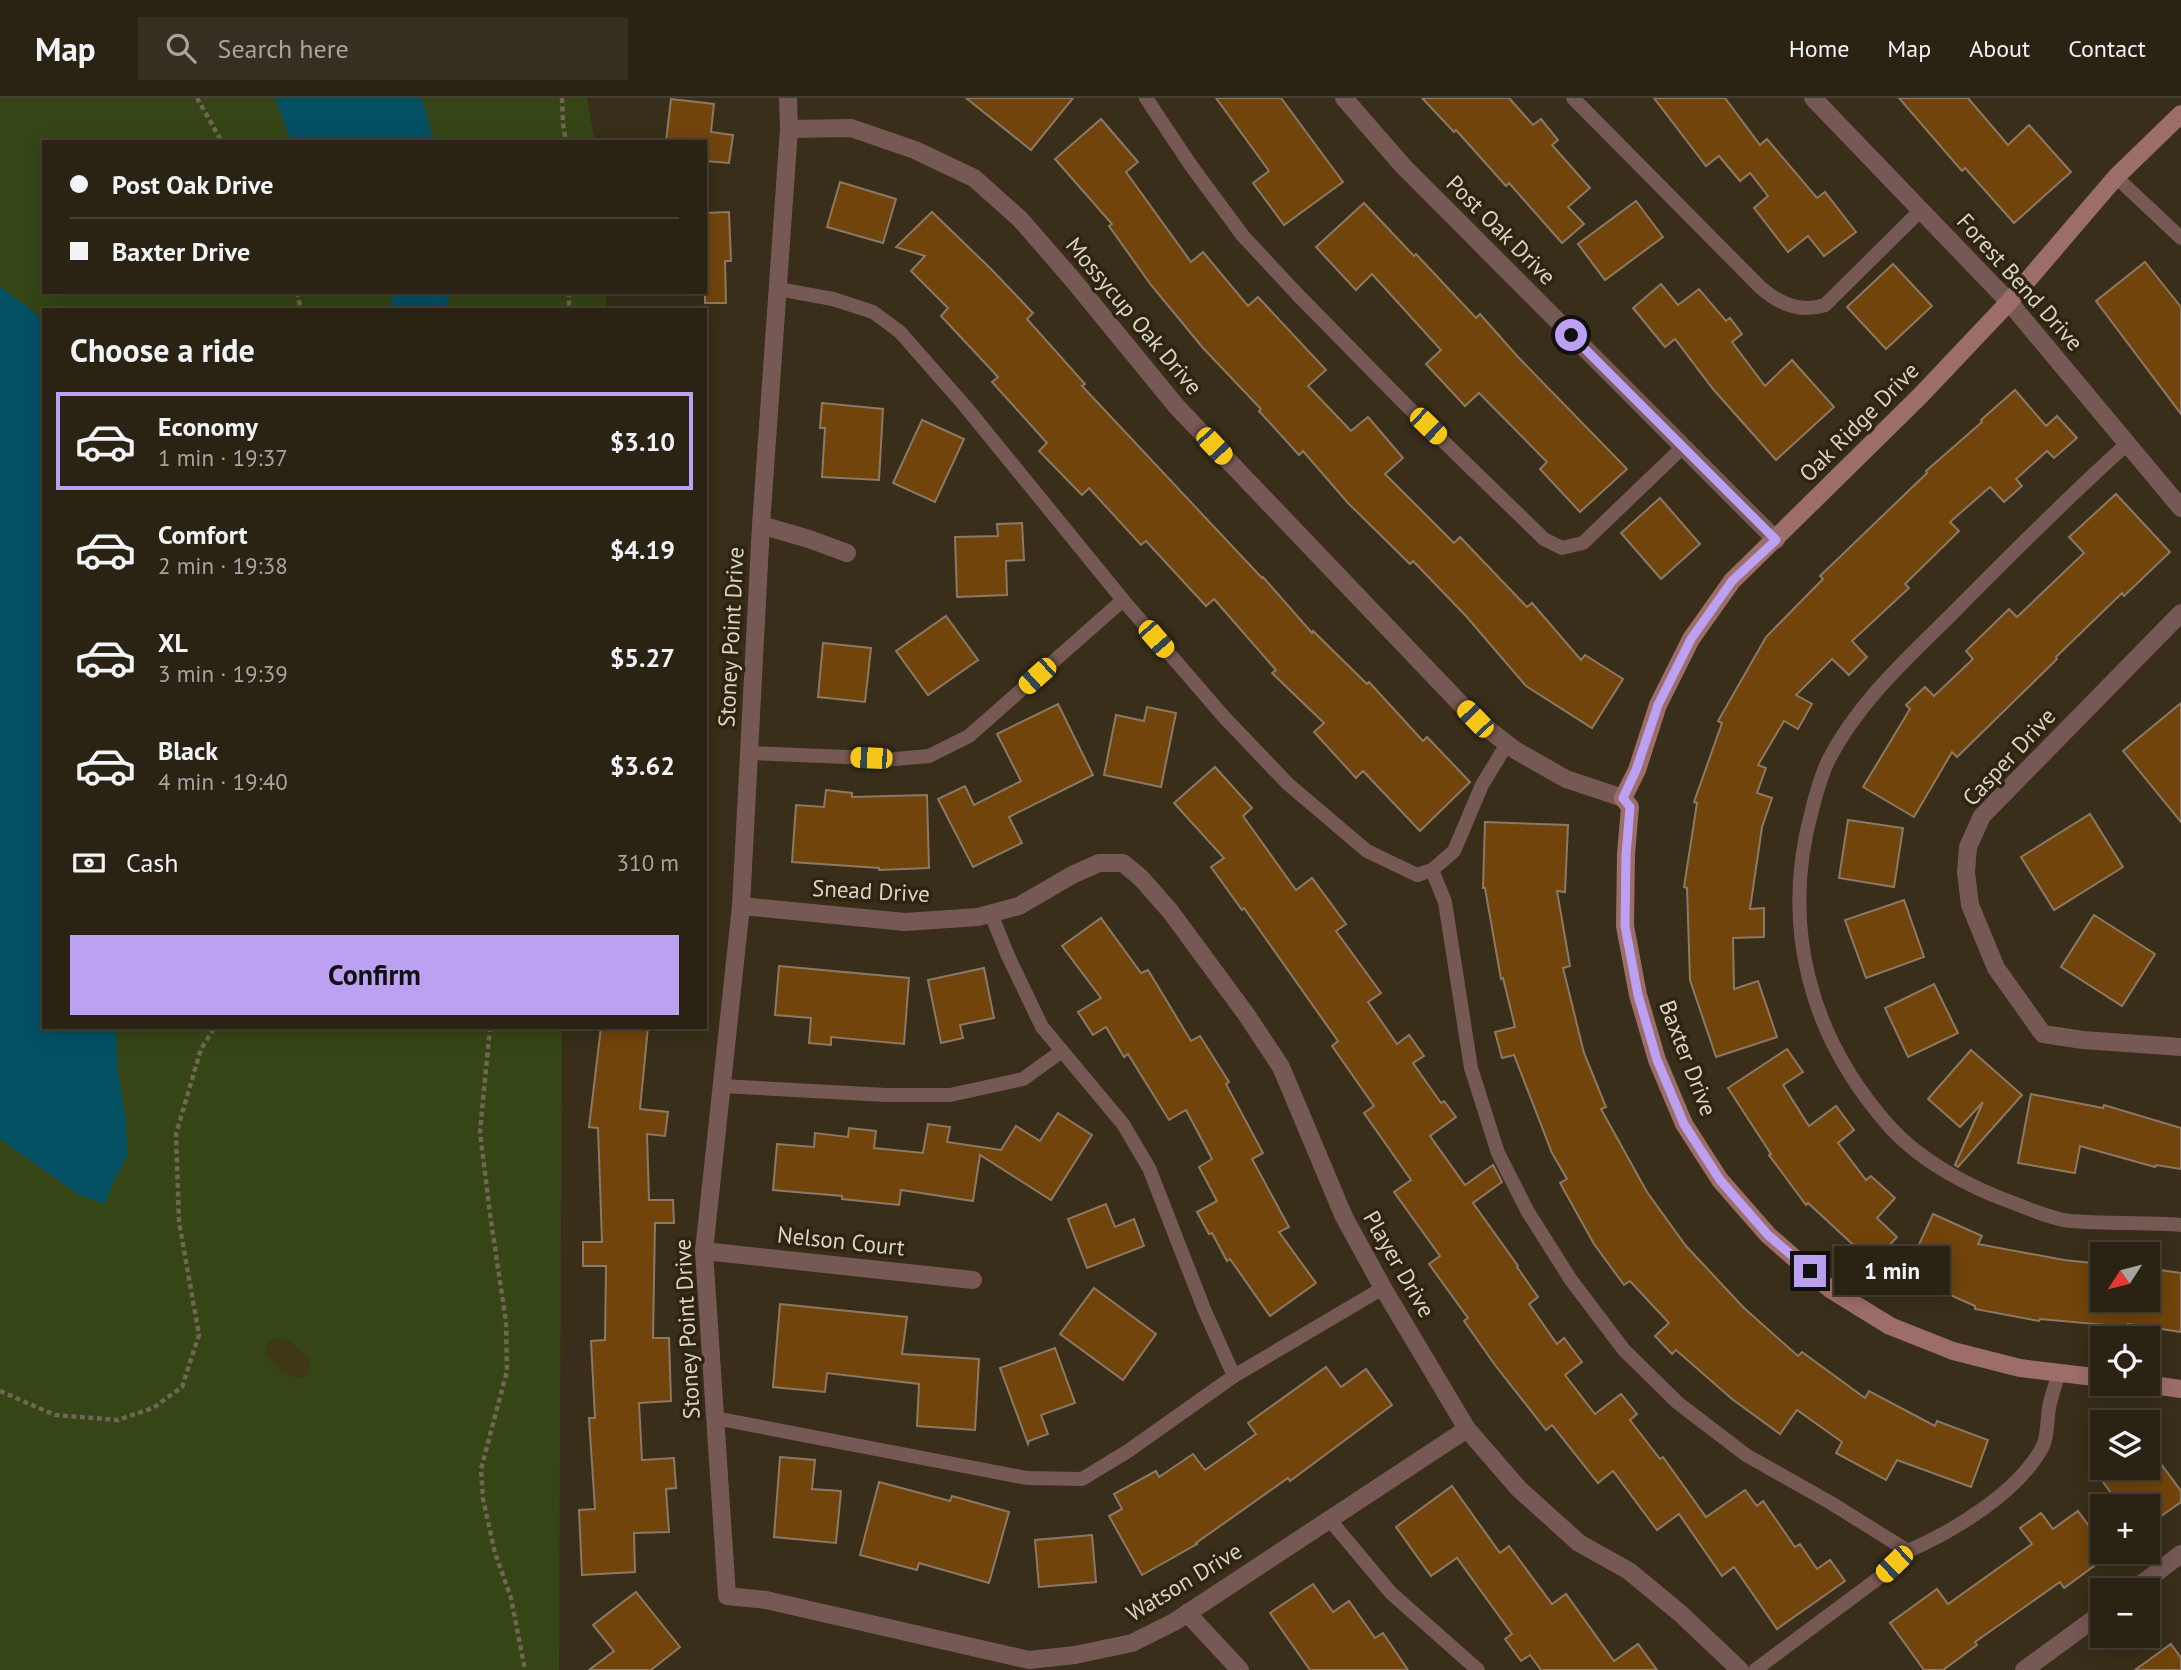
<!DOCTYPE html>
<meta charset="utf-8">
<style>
body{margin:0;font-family:"PT Sans",sans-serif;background:#362f21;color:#f1f3f6;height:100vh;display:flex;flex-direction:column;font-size:26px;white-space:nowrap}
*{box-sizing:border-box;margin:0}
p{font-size:23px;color:#a5a4a0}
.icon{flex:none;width:38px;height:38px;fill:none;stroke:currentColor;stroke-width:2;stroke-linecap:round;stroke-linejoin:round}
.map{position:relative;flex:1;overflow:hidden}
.side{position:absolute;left:42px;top:210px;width:665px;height:721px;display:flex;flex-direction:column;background:#2a2213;border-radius:0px;box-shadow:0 4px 18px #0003,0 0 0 2px #463f33}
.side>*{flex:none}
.hud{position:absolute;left:42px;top:42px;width:665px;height:154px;border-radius:0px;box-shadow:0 4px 18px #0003,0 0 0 2px #463f33;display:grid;align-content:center;height:154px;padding:0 28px;background:#2a2213}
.needle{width:46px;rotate:234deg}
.buttons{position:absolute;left:2090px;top:1144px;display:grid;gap:14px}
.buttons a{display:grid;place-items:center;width:70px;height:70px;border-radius:0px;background:#2a2213;box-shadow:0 4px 18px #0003,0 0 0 2px #463f33;font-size:35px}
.end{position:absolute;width:32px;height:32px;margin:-16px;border:9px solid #bca0f2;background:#111;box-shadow:0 0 0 4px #111}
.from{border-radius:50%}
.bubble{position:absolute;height:49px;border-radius:0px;background:#2a2213;box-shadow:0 4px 18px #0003,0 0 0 2px #463f33;font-size:23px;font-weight:800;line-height:49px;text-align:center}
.car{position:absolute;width:21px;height:42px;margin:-21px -10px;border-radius:9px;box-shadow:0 0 5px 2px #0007;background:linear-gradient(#f5c518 24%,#345 0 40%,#f5c518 0 76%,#345 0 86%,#f5c518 0)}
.hud b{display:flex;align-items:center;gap:24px;height:66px;font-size:26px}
.hud b+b{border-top:2px solid #463f33}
.hud i{width:18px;height:18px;background:#f1f3f6}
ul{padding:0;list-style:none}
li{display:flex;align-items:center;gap:21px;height:98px;margin:0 14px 10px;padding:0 14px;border:4px solid transparent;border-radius:0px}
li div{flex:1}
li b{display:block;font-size:26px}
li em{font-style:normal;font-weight:800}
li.current{border-color:#bca0f2}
li>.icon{width:63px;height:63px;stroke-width:1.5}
h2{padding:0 28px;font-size:32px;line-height:84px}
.pay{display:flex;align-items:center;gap:18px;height:77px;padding:0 28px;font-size:26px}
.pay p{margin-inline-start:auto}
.button{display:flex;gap:14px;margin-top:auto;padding:14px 28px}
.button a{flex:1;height:80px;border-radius:0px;background:#bca0f2;color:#111;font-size:28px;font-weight:800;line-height:80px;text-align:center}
header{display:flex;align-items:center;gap:42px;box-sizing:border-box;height:98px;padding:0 35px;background:#2a2213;border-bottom:2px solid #463f33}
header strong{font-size:33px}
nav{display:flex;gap:38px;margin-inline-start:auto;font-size:24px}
.search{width:490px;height:63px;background:#362f21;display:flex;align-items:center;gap:18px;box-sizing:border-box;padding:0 24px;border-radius:0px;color:#a5a4a0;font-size:26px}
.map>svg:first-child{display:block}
.green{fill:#364515}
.sand{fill:#3f3716}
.water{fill:#035063}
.building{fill:#71440b;stroke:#8c7865;stroke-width:2}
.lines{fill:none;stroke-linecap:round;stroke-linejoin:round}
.path{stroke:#6f6654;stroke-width:4.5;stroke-dasharray:5 3.5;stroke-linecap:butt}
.lane{stroke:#765855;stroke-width:14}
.street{stroke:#765855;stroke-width:18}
.secondary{stroke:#9d6e69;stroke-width:18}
.route{stroke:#bca0f2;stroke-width:9}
.labels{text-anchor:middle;stroke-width:7;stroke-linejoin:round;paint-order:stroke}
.street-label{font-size:23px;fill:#dad4c7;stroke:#2e240f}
</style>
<header>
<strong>Map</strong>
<div class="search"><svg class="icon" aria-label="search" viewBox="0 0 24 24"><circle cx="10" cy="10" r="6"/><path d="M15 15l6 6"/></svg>Search here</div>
<nav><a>Home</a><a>Map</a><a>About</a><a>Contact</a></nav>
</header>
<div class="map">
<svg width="2181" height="1572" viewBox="0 0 2181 1572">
<rect width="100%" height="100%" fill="#382e19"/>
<path class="green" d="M0,0H587L595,44H44V194H607L606,212H44V929H562L559,1572H0Z"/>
<path class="sand" d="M275,1240L290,1243C294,1250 301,1251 307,1258C310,1262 311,1264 310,1269C307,1286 293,1278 281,1275L277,1266L272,1265L265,1252L271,1242Z"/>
<g class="water">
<path d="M275,0H422L432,37L437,44H291Z"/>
<path d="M0,189L33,213L44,225V929H116L118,975L125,1016L128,1056L114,1083L105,1106L79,1097L0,1041Z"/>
<path d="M393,194H452L444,212H389Z"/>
</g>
<g class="building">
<path d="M966,0H1073L1031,52Z"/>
<path d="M1216,0H1281L1343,84L1284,127L1253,85L1269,73Z"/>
<path d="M1422,0H1509L1533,27L1541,21L1558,42L1552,47L1590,90L1568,109L1584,126L1562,145L1509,85L1506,88L1456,32L1454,34Z"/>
<path d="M1654,0H1725L1760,47L1767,41L1817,100L1825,94L1856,134L1824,158L1808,138L1788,154L1754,110L1768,98L1750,75L1740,83L1719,58L1706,68Z"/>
<path d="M1899,0H1968L2008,47L2029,27L2071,74L2014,125L1965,70L1962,73Z"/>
<path d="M671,1L714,6L711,34L733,37L729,65L705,63V44H666Z"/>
<path d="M1101,21L1138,64L1126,74L1191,164L1203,154L1248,208L1258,199L1326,272L1308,288L1351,333L1368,319L1403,360L1385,376L1454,445L1460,439L1527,509L1532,505L1581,562L1585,557L1623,581L1592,630L1526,588L1466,518L1413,463L1410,466L1348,405L1303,353L1299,357L1259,313L1261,311L1203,250L1151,187L1109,128L1112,126L1055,61Z"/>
<path d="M840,84L896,101L883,145L827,129Z"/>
<path d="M1636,103L1663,139L1605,182L1578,146Z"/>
<path d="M1364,105L1414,158L1416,156L1476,220L1480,216L1518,259L1627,371L1580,414L1540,371L1547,364L1479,295L1465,308L1426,266L1441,252L1372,176L1356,192L1316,149Z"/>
<path d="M729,114L731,163H725L726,205H705V115Z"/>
<path d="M932,114L991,171L1033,215L1027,221L1085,286L1082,288L1262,480L1263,479L1312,535L1313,533L1367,586L1369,584L1423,643L1427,639L1470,684L1420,733L1363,673L1356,680L1314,634L1324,625L1272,575L1276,572L1214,501L1206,508L1146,443L1141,447L1089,390L1082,397L1039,353L1047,345L992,284L998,279L941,218L948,210L911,173L925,158L896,149Z"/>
<path d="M2145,164L2181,209V316L2096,203Z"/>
<path d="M1893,166L1932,208L1886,251L1847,209Z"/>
<path d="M1661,186L1678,207L1699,191L1726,223L1730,220L1742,236L1732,244L1765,288L1792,262L1834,309L1776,362L1713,291L1675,241L1665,249L1633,210Z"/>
<path d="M2015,292L2046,328L2057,318L2077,340L2054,360L2047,353L2016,381L2022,388L2004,404L1990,389L1950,424L1959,433L1905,486L1909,490L1852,543L1867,559L1849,577L1832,561L1796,597L1812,606L1798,631L1784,623L1758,667L1766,670L1757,695L1772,700L1762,729L1750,811L1764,810V839L1733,840L1734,891L1758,883L1777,939L1716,959L1690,882L1687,790L1684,789L1697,705L1694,704L1722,625L1718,623L1766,539L1823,481L1820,478L1927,375L1926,373L1982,324L1981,322Z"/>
<path d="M822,305L883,311L879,382L822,379L825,330H820Z"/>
<path d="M922,322L964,341L935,404L893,385Z"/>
<path d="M2116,396L2170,454L2124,498L2122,495L2056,559L2057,561L1957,659L1952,654L1914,719L1863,689L1910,611L1906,607L1925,589L1934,598L1973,561L1966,553L2009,511L2017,519L2084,455L2069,439Z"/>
<path d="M1660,400L1700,446L1661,481L1621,435Z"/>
<path d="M1022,425L1024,462L1006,463L1007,497L957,499L955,439L998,438L997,426Z"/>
<path d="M946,518L978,562L928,597L896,553Z"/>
<path d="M823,545L871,550L865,604L818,599Z"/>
<path d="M2181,605V724L2123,653Z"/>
<path d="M1058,606L1093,677L1009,719L1022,745L973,769L938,701L965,688L974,707L1021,683L997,636Z"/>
<path d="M1147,609L1176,615L1161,689L1104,677L1116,617L1144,623Z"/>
<path d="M1215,669L1252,710L1243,718L1296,792L1312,780L1346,826L1336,833L1381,895L1368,904L1397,946L1409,937L1424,958L1413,965L1441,1005L1444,1003L1456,1019L1430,1038L1465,1087L1493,1067L1502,1084L1473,1105L1518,1168L1517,1169L1538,1199L1529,1206L1557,1246L1564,1240L1582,1264L1565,1277L1595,1316L1621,1296L1637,1316L1630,1322L1660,1361L1663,1359L1706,1419L1745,1392L1757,1408L1763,1403L1795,1449L1800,1446L1817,1471L1830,1462L1845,1483L1777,1531L1734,1469L1722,1478L1679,1416L1657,1432L1613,1373L1598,1385L1552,1327L1546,1332L1495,1267L1464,1223L1468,1220L1429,1166L1440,1158L1394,1094L1411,1082L1364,1015L1374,1008L1332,948L1338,943L1244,810L1242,812L1211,769L1224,760L1174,705Z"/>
<path d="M826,692L852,695V699L927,697L929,770L879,772V770L792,764L796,707L824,709Z"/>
<path d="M2090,716L2123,769L2054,812L2021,759Z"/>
<path d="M1848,722L1903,730L1894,789L1839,780Z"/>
<path d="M1485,724L1568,727L1565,794L1557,793L1570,868L1563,870L1584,955L1606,1009L1601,1011L1647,1094L1686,1148L1744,1210L1798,1258L1802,1254L1865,1300L1869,1293L1935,1328L1937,1323L1988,1342L1971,1389L1897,1362L1886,1382L1836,1355L1842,1344L1797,1312L1780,1336L1732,1301L1676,1252L1672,1256L1655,1238L1669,1225L1630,1183L1624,1187L1594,1146L1560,1085L1567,1081L1552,1055L1514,957L1502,960L1495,934L1515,929L1503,880L1501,881L1485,790H1483Z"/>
<path d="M1904,802L1924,859L1866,880L1845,822Z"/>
<path d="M2094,817L2155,856L2122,908L2061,869Z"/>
<path d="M1101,820L1141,875L1148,872L1191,943L1200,938L1229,984L1226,986L1263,1055L1252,1061L1289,1129L1279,1134L1316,1185L1270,1218L1230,1161L1227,1163L1212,1135L1209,1136L1197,1114L1217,1103L1199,1069L1212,1061L1186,1012L1169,1022L1128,956L1124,959L1106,929L1093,937L1078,914L1101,900L1062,848Z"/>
<path d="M779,868L909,880L904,946L831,939V947L809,945L811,920L775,917Z"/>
<path d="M984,870L994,920L960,927L963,940L941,945L928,882Z"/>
<path d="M1934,886L1958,935L1908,959L1885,910Z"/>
<path d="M601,929H648L640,1011L668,1014L665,1038L647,1036L649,1102H673L674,1125H655L653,1240H669L671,1303L639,1305L642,1362L674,1360L676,1390L666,1391L669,1434L634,1435L635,1474L582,1477L579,1412L595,1411L589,1320H595L591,1243L605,1242L606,1168H583V1144H602L598,1030L589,1029Z"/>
<path d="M1787,951L1803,974L1783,987L1809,1028L1836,1008L1854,1032L1838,1045L1866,1082L1871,1078L1895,1100L1877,1120L1897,1139L1873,1165L1808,1105L1806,1107L1769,1057L1771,1056L1728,990Z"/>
<path d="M1971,952L2022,997L1958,1069L1955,1067L1983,1004L1960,1029L1928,1001Z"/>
<path d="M2031,996L2103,1010L2104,1007L2181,1030V1071L2156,1067L2155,1069L2080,1048L2075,1075L2018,1065Z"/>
<path d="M1058,1015L1092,1037L1051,1102L980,1057L973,1103L901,1092L899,1107L842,1101V1098L773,1092L777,1046L814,1049L815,1035L848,1039L849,1030L876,1033L874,1050L923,1055L928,1026L950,1029L947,1044L1001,1052L1016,1028L1040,1043Z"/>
<path d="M1106,1106L1115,1129L1134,1121L1144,1148L1087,1170L1068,1121Z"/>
<path d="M1933,1116L1982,1138L1978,1146L2064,1162L2102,1166V1202H2148L2152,1171L2181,1175V1234L2128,1226V1229L2040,1221L2039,1223L1975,1211V1208L1905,1177Z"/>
<path d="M1094,1190L1156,1236L1123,1282L1060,1236Z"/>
<path d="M780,1206L907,1219L902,1256L979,1261L975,1332L917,1328L919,1286L827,1275L825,1294L773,1289Z"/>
<path d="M1055,1250L1075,1305L1041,1317L1048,1336L1029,1343L1028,1346L1000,1270Z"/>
<path d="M1326,1269L1341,1289L1366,1271L1392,1307L1290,1383L1288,1380L1196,1445L1197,1446L1142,1477L1109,1418L1122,1411L1114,1396L1156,1373L1159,1379L1193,1356L1205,1372L1256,1336L1248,1325Z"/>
<path d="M2147,1347L2181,1393V1404L2147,1428V1409H2121L2093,1370H2147Z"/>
<path d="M780,1359L815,1362L812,1391L841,1393L836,1445L774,1439Z"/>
<path d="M879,1384L950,1403L952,1398L1009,1414L989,1485L919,1465L917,1472L860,1457Z"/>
<path d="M1452,1388L1500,1455L1509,1448L1552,1506L1566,1496L1614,1563L1638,1546L1657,1572H1541L1530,1557L1521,1563L1505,1541L1512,1536L1457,1460L1431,1478L1396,1429Z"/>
<path d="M2078,1413L2102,1446V1454H2108L2109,1457L2064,1490L2060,1484L1975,1544L1977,1547L1943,1572H1924L1890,1525L1937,1491L1948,1506L2032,1446L2020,1430L2041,1415L2053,1431Z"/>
<path d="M1092,1437L1096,1484L1039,1489L1035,1442Z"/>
<path d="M1313,1486L1333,1514L1349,1503L1375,1540L1383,1535L1408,1572H1310L1270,1515Z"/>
<path d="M636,1494L680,1549L651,1572H589L614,1553L593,1527Z"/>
<path d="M2171,1546L2181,1560V1572H2135Z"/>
</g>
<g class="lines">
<g class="path">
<path d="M197,0L222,44"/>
<path d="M562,0L563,26L566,44"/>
<path d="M297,194L301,212"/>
<path d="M569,194V212"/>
<path d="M490,929L480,1034L490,1116L506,1224L507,1273L481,1371L483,1401L495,1455L511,1500L525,1572"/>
<path d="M0,1293L55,1317L118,1322L153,1310L182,1289L199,1237L179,1124L176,1036L201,951L215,929"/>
</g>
<g class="lane">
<path d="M1146,0L1192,69L1243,138L1298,197L1408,309L1544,441L1562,450L1583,445L1683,349"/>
<path d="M1573,0L1760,189C1779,206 1801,215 1825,207L1921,112"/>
<path d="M2116,79L2181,140"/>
<path d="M778,191L833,201L873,214L900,234L965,308L1123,502L1224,619L1288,686L1367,753L1417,777L1432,772L1454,753L1482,687L1507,646"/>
<path d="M2128,345C2067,400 2008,459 1950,518C1905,562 1857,606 1828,663C1821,678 1816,696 1812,712C1780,828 1810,939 1889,1028C1919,1062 1969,1089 2011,1104C2029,1111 2052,1121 2071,1123C2108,1126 2145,1124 2181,1127"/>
<path d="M749,655L895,661L929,658L969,638L1123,502"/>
<path d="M1432,772L1445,804L1471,970L1498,1055L1528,1114L1571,1182L1624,1252L1678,1305L1746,1357L1831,1405L1908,1453C1954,1433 2019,1394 2043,1348C2048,1337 2047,1322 2049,1310C2051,1298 2056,1286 2059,1274"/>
<path d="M991,816L1008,858L1042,929L1123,1026L1149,1070L1204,1211L1234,1278"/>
<path d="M722,988L886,997H950L1023,981L1062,953"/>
<path d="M715,1320L1027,1380L1082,1381L1128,1353L1234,1278L1383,1190"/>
<path d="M1329,1421L1391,1495L1478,1572"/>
<path d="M1755,1572L1880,1479L1908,1453"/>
</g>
<g class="street">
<path d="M788,0L789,31L761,427L741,808L704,1153L727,1498L766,1502L1029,1562L1075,1557L1132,1545L1174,1524L1467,1331"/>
<path d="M1344,0L1403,68L1776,442"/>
<path d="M1813,0L2009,204L2181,410"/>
<path d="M789,31L851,30L915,52L974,80L1020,121L1073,182L1177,309L1475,621L1515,652L1566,681L1623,700"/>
<path d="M761,427L809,441L847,455"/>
<path d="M2181,515L1982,718L1968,749L1966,774L1970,807L1996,870L2043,936L2083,942L2181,949"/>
<path d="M741,808L905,824L978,819L1019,808L1072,777L1099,765H1123L1141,780L1170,813L1246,916L1281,969L1344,1119L1383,1190L1467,1331L1519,1391L1579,1445L1629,1473L1681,1516L1740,1572"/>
<path d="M704,1153L973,1182"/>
<path d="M2132,1493L2181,1456"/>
<path d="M1187,1515L1240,1572"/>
<path d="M2024,1572L2102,1515"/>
</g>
<g class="secondary">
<path d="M2102,1280L2020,1270L1953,1253L1890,1228L1830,1191L1768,1137L1720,1082L1684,1026L1657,962L1638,897L1625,828L1626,756L1630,709L1623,700L1637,672L1658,607L1691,541L1732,483L1920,298L2009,204L2116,79L2181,16"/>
<path d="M2147,1286L2181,1291"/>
</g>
</g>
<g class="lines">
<path class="route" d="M1571,237L1776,442L1732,483L1691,541L1658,607L1636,672L1623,700L1630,709L1626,757L1625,828L1638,897L1657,962L1684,1026L1720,1082L1768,1137L1810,1173"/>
</g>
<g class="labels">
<g class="street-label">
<text transform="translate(1501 132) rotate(45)" y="8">Post Oak Drive</text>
<text transform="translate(2020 184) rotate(48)" y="8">Forest Bend Drive</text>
<text transform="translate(1134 218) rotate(50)" y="8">Mossycup Oak Drive</text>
<text transform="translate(1859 324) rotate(-45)" y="8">Oak Ridge Drive</text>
<text transform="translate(731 539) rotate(-87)" y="8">Stoney Point Drive</text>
<text transform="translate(2009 659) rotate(-47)" y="8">Casper Drive</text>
<text transform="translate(871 793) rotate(3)" y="8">Snead Drive</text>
<text transform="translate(1688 960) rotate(69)" y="8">Baxter Drive</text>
<text transform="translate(841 1143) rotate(6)" y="8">Nelson Court</text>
<text transform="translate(1399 1166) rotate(60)" y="8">Player Drive</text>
<text transform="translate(687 1231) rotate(-93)" y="8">Stoney Point Drive</text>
<text transform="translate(1184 1484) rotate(-31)" y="8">Watson Drive</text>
</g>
</g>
</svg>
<div class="buttons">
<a><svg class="needle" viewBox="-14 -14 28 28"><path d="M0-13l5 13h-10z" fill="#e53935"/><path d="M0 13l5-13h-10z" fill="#a5a4a0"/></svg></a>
<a><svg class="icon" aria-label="locate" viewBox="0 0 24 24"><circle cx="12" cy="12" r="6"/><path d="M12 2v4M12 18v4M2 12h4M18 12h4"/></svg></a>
<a><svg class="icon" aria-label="layers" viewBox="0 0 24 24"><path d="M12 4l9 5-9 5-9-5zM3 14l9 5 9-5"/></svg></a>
<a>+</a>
<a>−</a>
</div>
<i class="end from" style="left:1571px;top:237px"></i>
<i class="end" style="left:1810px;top:1173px"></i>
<div class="bubble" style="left:1834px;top:1148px;width:116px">1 min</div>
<i class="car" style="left:1428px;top:328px;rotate:134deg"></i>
<i class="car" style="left:1214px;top:348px;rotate:137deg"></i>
<i class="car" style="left:1156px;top:541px;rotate:139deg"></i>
<i class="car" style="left:1037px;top:578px;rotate:228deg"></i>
<i class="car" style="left:1475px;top:621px;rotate:316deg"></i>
<i class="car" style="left:871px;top:660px;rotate:272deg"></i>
<i class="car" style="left:1894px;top:1466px;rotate:226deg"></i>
<div class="hud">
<b><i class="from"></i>Post Oak Drive</b>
<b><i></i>Baxter Drive</b>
</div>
<section class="side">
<h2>Choose a ride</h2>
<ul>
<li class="current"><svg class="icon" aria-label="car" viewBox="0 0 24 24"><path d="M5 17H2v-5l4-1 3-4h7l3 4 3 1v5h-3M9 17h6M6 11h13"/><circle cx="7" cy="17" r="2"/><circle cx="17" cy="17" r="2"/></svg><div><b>Economy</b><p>1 min · 19:37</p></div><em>$3.10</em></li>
<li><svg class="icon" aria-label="car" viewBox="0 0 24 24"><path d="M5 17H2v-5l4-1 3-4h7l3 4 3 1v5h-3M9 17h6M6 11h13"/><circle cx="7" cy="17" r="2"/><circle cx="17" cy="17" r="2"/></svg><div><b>Comfort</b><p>2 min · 19:38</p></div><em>$4.19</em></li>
<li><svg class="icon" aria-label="car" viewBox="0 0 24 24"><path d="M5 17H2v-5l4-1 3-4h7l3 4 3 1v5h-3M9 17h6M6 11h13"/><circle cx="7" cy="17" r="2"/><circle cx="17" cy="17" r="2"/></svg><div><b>XL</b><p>3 min · 19:39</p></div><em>$5.27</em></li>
<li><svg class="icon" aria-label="car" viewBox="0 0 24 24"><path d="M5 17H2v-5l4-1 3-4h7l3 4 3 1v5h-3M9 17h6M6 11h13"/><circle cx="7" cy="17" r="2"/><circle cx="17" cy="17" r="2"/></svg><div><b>Black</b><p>4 min · 19:40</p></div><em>$3.62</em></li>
</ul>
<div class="pay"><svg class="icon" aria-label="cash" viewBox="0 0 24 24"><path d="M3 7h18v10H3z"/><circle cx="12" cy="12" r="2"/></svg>Cash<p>310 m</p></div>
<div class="button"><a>Confirm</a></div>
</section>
</div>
